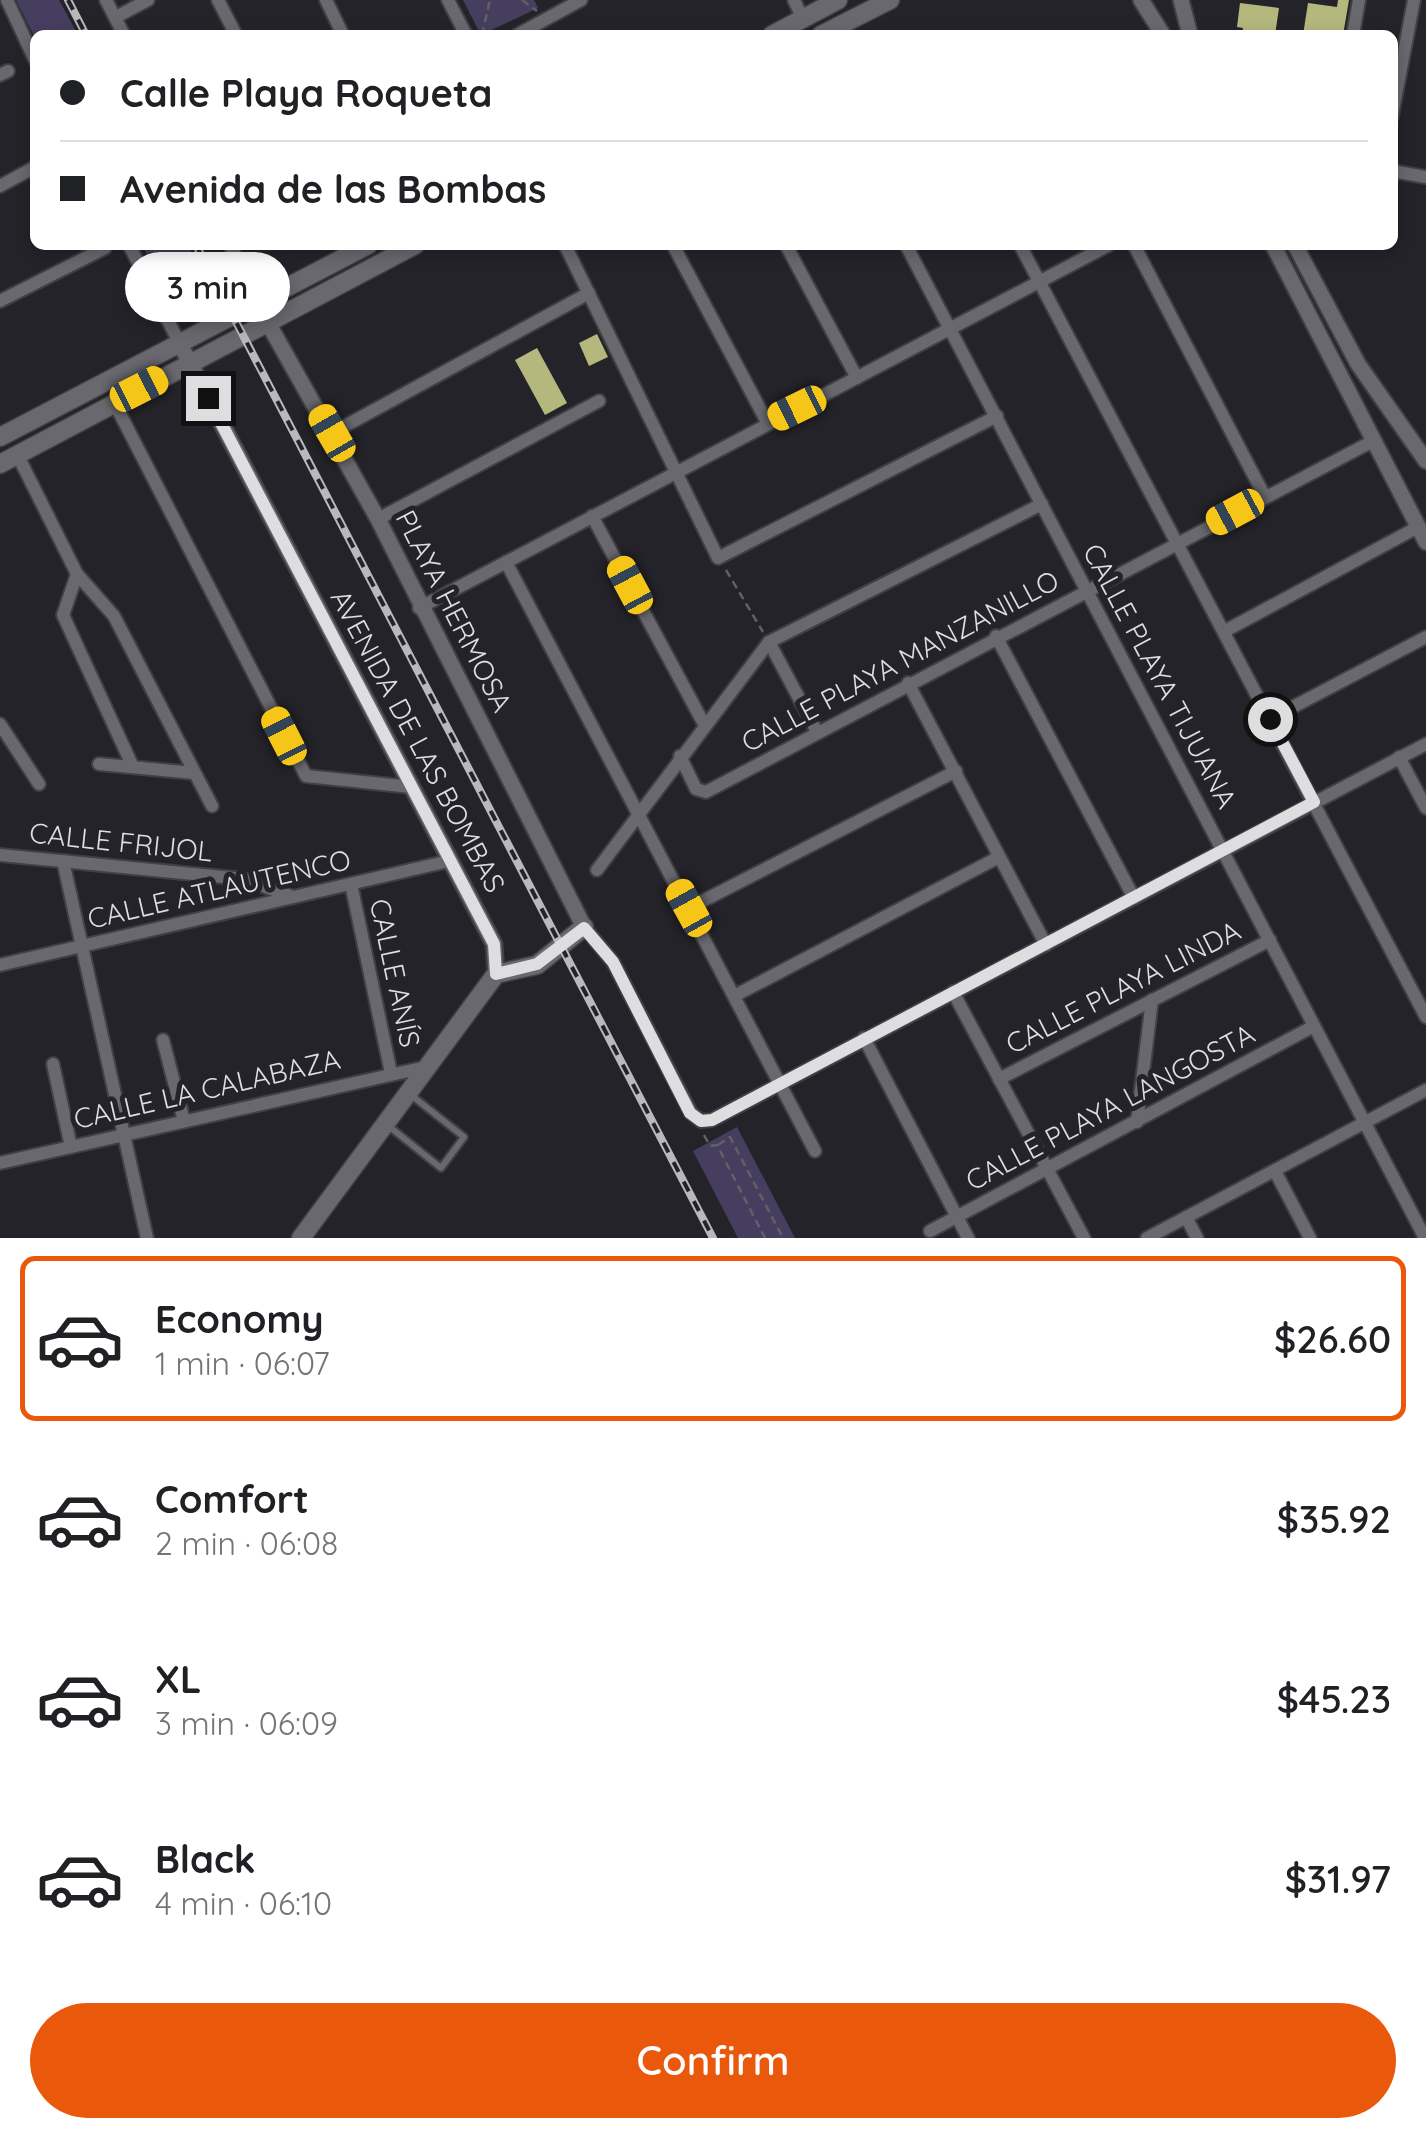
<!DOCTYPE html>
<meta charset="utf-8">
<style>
body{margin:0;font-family:Quicksand,sans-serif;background:#f2f2f2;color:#202124;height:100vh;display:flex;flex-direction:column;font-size:38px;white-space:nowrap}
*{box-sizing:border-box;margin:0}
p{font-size:32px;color:#757577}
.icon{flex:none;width:55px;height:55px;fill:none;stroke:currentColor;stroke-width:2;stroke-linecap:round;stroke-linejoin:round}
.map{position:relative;height:1238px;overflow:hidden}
.sheet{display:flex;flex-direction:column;background:#fff;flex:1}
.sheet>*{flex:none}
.hud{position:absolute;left:30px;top:30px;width:1368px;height:220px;border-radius:15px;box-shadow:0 5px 15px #0003;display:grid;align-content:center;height:220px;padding:0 30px;background:#fff}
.end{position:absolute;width:45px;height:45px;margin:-22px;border:12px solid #dedee1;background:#111;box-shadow:0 0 0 5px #111}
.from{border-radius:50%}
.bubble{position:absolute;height:70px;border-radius:35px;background:#fff;box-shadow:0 5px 15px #0003;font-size:32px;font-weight:600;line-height:70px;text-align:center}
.car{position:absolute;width:30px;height:60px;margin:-30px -15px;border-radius:12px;box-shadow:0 0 8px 2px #0007;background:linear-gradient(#f5c518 24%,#345 0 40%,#f5c518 0 76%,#345 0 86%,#f5c518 0)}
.hud b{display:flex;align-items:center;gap:35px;height:95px;font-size:38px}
.hud b+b{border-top:2px solid #e0e0e0}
.hud i{width:25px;height:25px;background:#202124}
ul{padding:18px 0 0;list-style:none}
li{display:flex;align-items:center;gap:30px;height:165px;margin:0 20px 15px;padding:0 10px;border:5px solid transparent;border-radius:15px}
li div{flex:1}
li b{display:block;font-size:38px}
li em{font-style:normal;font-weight:600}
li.current{border-color:#ea580c}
li>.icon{width:90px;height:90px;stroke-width:1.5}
.button{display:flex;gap:20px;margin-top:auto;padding:20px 30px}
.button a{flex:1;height:115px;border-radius:60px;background:#ea580c;color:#fff;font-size:40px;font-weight:600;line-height:115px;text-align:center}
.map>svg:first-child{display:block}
.green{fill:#463e5f}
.building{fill:#b4b87d}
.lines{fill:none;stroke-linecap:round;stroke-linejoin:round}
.service-casing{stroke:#403f43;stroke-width:10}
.minor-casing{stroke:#403f43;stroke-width:16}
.tertiary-casing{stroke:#403f43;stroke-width:19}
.secondary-casing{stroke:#403f43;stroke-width:21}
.path{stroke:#616065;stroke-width:2.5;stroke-dasharray:8 5;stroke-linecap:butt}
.service{stroke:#69686e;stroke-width:6}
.minor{stroke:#69686e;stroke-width:12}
.tertiary{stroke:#69686e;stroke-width:15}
.secondary{stroke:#69686e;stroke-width:18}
.rail-casing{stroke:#b9b8bc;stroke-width:8}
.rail{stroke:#242329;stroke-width:4;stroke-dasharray:11;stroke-linecap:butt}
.route{stroke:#dedee1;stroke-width:12}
.labels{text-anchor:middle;stroke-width:10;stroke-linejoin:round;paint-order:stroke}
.street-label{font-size:28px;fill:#dedee1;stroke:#242329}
</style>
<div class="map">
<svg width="1426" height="1238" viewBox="0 0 1426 1238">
<rect width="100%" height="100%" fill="#242329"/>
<g class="green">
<path d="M16,0H59L78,35L35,38Z"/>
<path d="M463,0H534L538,8L481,35Z"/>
<path d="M142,245H188L220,307L189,322L183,320Z"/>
<path d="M737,1127L795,1238H738L693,1151Z"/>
</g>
<g class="building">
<path d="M1338,0H1349L1343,35H1303L1308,3L1337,7Z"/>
<path d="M1240,3L1279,8L1275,35H1242L1243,28L1237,27Z"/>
<path d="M597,334L608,357L589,366L579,343Z"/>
<path d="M537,348L567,403L545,415L515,360Z"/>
</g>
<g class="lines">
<g class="service-casing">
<path id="service" d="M386,1124L441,1168L464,1137L411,1095"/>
</g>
<g class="minor-casing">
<g id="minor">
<path d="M7,0L35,60"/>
<path d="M106,0L124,35"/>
<path d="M218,0L236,35"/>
<path d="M326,0L343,35"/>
<path d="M448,0L466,35"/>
<path d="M794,0L803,19"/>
<path d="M116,17L148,0"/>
<path d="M517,35L581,0"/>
<path d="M1353,35L1359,0"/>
<path d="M0,75L8,71"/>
<path d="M1392,116L1414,0"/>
<path d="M1392,171L1426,177"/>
<path d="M0,186L35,167"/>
<path d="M129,245L180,344"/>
<path d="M230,245L259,302"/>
<path d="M565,245L718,558L997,416"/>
<path d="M673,245L767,422"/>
<path d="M786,245L857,378"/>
<path d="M906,245L1425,1238"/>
<path d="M1020,245L1426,1017"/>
<path d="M1134,245L1265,497"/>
<path d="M0,301L105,248"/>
<path d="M114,402L306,776L411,787"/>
<path d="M332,433L589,293"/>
<path d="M17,454L77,574L114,616L212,806"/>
<path d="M592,516L704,724"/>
<path d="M378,519L599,401"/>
<path d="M506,562L815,1151"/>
<path d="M77,574L63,615L133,767"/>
<path d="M419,608L1109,245"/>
<path d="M1225,631L1418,527"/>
<path d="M996,636L1134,898"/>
<path d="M769,642L817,732"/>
<path d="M908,683L1046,945"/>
<path d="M1270,719L1426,637"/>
<path d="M0,724L39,784"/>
<path d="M680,756L696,789L706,792L1373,441"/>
<path d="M1399,757L1426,808"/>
<path d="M99,764L194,773"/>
<path d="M0,855L244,879L293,897"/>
<path d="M63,861L147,1238"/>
<path d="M597,870L769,642L1042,504"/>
<path d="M351,884L391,1073"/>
<path d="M689,908L956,771"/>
<path d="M584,927L613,962L691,1113L701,1121L712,1120L1426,744"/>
<path d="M0,965L449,861"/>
<path d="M953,992L1084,1238"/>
<path d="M736,995L999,857"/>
<path d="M864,1038L968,1238"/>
<path d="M163,1040L184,1121"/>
<path d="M53,1064L71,1147"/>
<path d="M999,1079L1270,940"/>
<path d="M1137,1122L1152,1000"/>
<path d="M0,1163L426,1067"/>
<path d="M1275,1171L1310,1238"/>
<path d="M1186,1217L1197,1238"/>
<path d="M930,1231L1314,1026"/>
<path d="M1147,1238L1426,1090"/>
</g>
</g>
<g class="tertiary-casing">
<g id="tertiary">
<path d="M1141,0L1163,35"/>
<path d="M1181,0L1190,35"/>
<path d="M1273,245L1426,542"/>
<path d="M1295,245L1358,364L1426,461"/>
<path d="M268,323L378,519L584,927"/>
<path d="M180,344L494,944L496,974"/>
</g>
</g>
<g class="secondary-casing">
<g id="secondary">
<path d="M772,35L838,0"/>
<path d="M821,35L890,0"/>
<path d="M0,437L368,245"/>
<path d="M0,464L415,245"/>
<path d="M301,1238L496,974L537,965L584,927"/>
</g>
</g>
<g class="path">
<path d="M522,0L537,11"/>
<path d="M482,35L490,0"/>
<path d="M726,570L763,632"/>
<path d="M704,1135L710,1146L717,1145L765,1238"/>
<path d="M718,1145L730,1137L783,1238"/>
</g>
<use href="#service" class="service"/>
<use href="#minor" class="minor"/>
<use href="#tertiary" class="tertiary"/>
<use href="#secondary" class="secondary"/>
<g class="rail-casing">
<g id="rail">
<path d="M68,0L86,35"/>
<path d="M196,245L713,1238"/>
</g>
</g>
<use href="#rail" class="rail"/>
</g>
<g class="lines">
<path class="route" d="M208,398L494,944L496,974L537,964L584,928L613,962L690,1113L701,1121L712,1120L1314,802L1270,719"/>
</g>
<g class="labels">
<g class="street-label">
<text transform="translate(454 611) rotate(63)" y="10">PLAYA HERMOSA</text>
<text transform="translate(900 661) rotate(-28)" y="10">CALLE PLAYA MANZANILLO</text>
<text transform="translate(1160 676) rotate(62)" y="10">CALLE PLAYA TIJUANA</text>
<text transform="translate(418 741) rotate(62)" y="10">AVENIDA DE LAS BOMBAS</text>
<text transform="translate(121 842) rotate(6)" y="10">CALLE FRIJOL</text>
<text transform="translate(219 889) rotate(-13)" y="10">CALLE ATLAUTENCO</text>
<text transform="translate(395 973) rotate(78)" y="10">CALLE ANÍS</text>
<text transform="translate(1123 987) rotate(-27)" y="10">CALLE PLAYA LINDA</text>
<text transform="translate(207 1089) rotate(-13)" y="10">CALLE LA CALABAZA</text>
<text transform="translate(1110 1107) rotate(-28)" y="10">CALLE PLAYA LANGOSTA</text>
</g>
</g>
</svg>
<i class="end from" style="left:1270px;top:719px"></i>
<i class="end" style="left:208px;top:398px"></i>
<div class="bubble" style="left:125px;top:252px;width:165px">3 min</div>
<i class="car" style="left:139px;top:389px;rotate:63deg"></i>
<i class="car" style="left:797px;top:408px;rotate:244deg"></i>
<i class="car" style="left:332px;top:433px;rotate:330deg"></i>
<i class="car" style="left:1235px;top:512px;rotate:242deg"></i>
<i class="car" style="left:630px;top:585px;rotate:332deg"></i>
<i class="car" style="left:284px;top:736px;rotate:333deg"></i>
<i class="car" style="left:689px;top:908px;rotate:331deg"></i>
<div class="hud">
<b><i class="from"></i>Calle Playa Roqueta</b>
<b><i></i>Avenida de las Bombas</b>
</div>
</div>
<section class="sheet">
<ul>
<li class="current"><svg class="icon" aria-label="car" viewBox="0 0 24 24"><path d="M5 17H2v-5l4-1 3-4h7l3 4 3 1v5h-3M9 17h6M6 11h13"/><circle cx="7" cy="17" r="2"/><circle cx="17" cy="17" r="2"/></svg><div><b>Economy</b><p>1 min · 06:07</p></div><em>$26.60</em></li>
<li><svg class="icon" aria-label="car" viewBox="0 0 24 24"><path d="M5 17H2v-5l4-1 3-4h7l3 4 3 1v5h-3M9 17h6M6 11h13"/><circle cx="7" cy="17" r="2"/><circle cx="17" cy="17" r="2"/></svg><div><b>Comfort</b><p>2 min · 06:08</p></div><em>$35.92</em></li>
<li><svg class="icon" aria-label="car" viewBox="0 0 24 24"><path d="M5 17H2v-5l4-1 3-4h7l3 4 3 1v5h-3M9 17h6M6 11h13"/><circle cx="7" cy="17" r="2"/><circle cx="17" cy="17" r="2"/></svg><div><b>XL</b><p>3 min · 06:09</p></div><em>$45.23</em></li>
<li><svg class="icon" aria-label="car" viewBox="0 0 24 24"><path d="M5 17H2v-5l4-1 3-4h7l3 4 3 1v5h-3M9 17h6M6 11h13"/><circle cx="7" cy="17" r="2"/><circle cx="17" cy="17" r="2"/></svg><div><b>Black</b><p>4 min · 06:10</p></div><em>$31.97</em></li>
</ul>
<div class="button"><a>Confirm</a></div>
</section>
